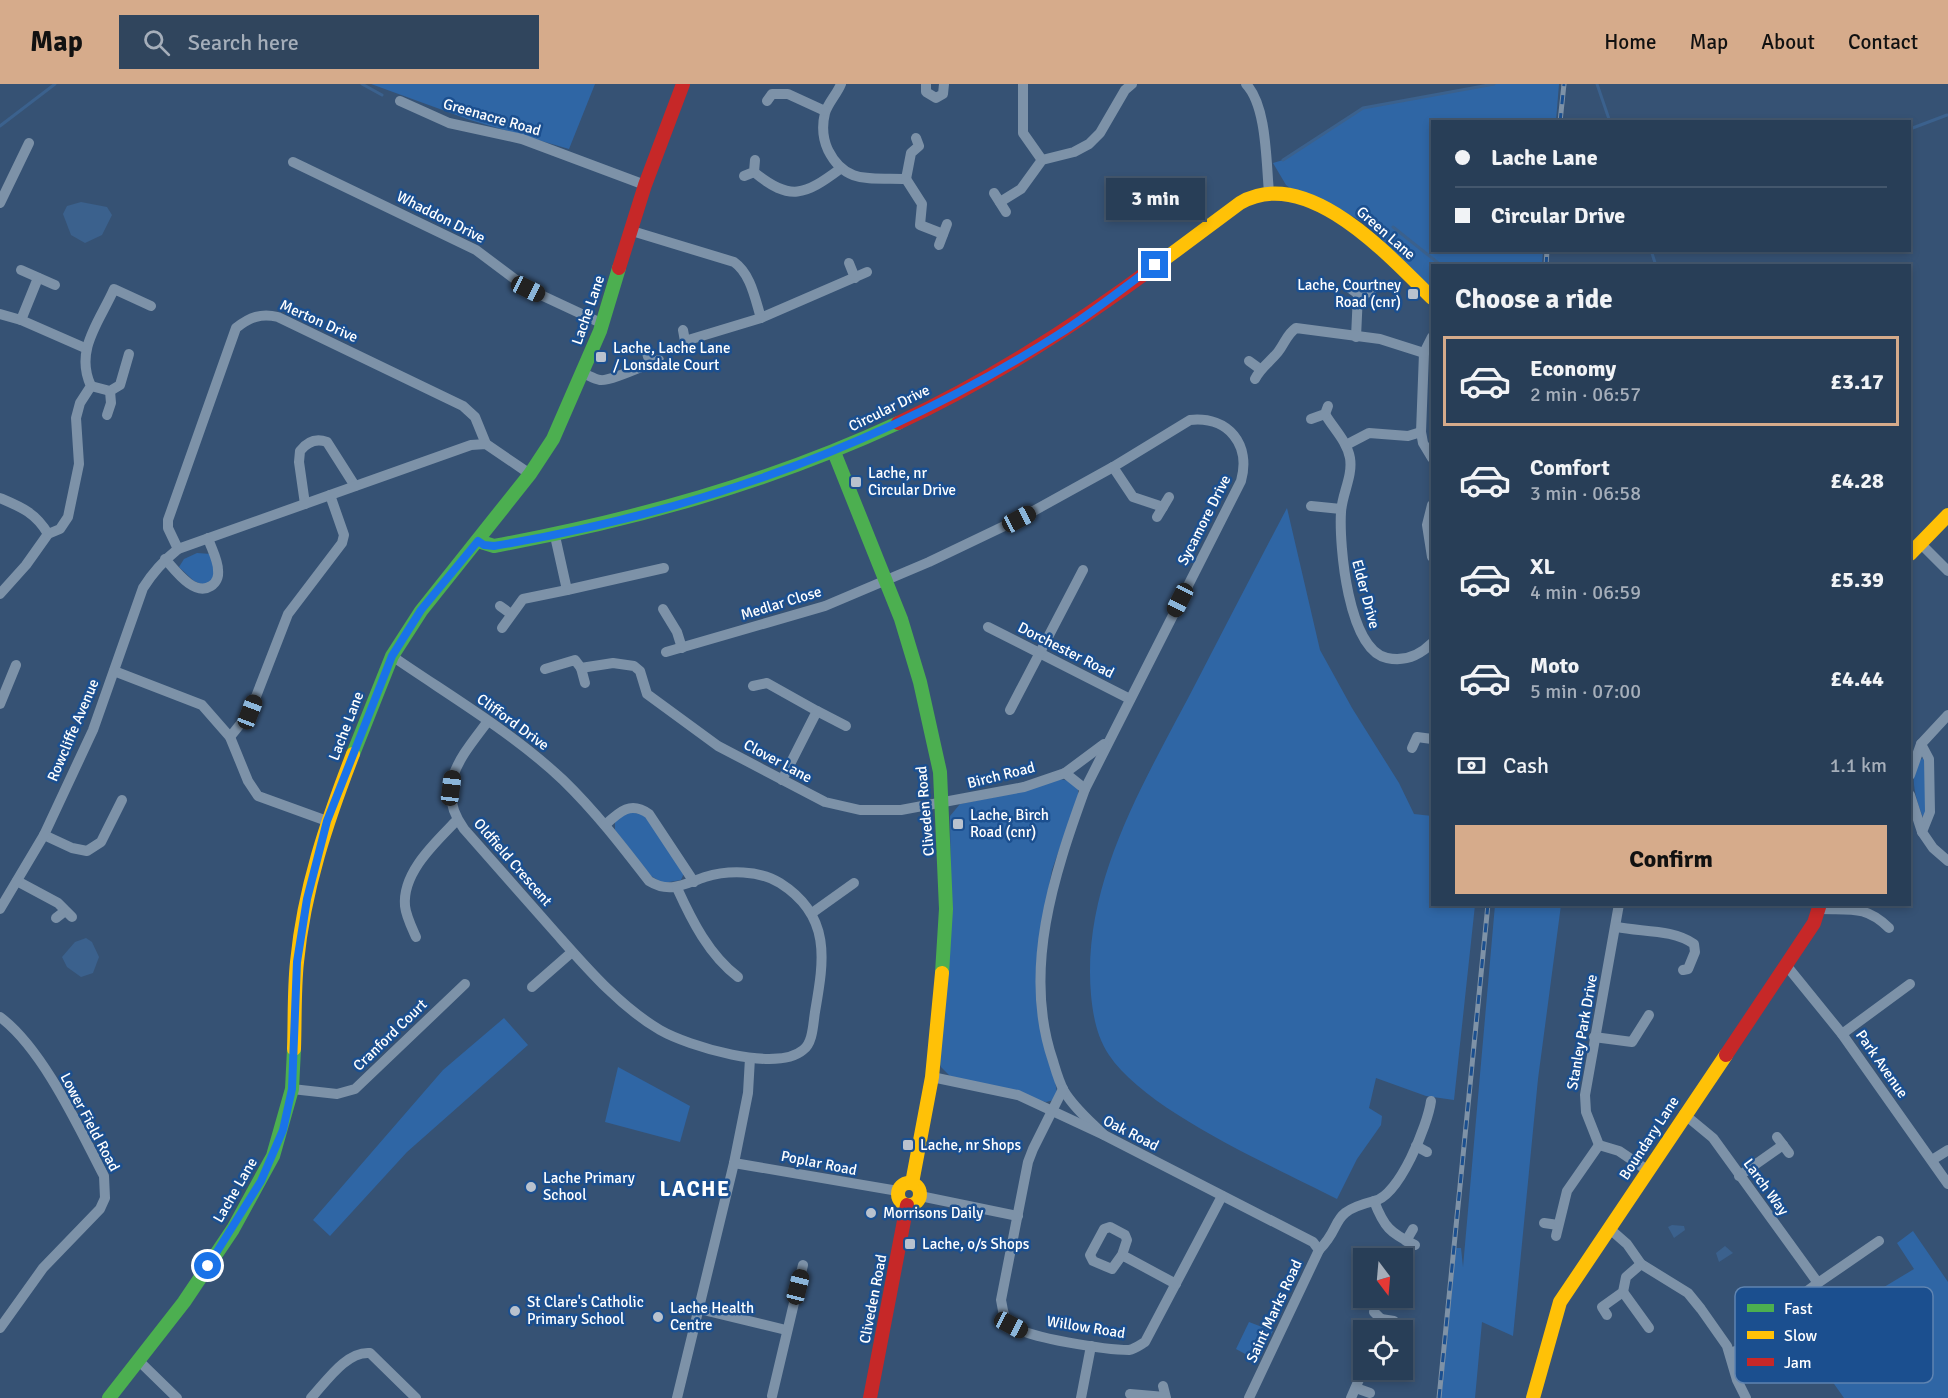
<!DOCTYPE html>
<meta charset="utf-8">
<style>
body{margin:0;font-family:Signika,sans-serif;background:#30455d;color:#f1f3f6;height:100vh;display:flex;flex-direction:column;font-size:22px;white-space:nowrap}
*{box-sizing:border-box;margin:0}
p{font-size:20px;color:#a5aeba}
.icon{flex:none;width:33px;height:33px;fill:none;stroke:currentColor;stroke-width:2;stroke-linecap:round;stroke-linejoin:round}
.map{position:relative;flex:1;overflow:hidden}
.sheet{position:absolute;left:1431px;top:180px;width:480px;height:642px;display:flex;flex-direction:column;background:#283e57;border-radius:0px;box-shadow:0 3px 9px #0003,0 0 0 2px #44576d}
.sheet>*{flex:none}
.hud{position:absolute;left:1431px;top:36px;width:480px;height:132px;border-radius:0px;box-shadow:0 3px 9px #0003,0 0 0 2px #44576d;display:grid;align-content:center;height:132px;padding:0 24px;background:#283e57}
.needle{width:39px;rotate:164deg}
.buttons{position:absolute;left:1353px;top:1164px;display:grid;gap:12px}
.buttons a{display:grid;place-items:center;width:60px;height:60px;border-radius:0px;background:#283e57;box-shadow:0 3px 9px #0003,0 0 0 2px #44576d;font-size:30px}
.end{position:absolute;width:27px;height:27px;margin:-14px;border:8px solid #1a73e8;background:#fff;box-shadow:0 0 0 3px #fff}
.from{border-radius:50%}
.bubble{position:absolute;height:42px;border-radius:0px;background:#283e57;box-shadow:0 3px 9px #0003,0 0 0 2px #44576d;font-size:20px;font-weight:700;line-height:42px;text-align:center}
.car{position:absolute;width:18px;height:36px;margin:-18px -9px;border-radius:8px;box-shadow:0 0 4px 2px #0007;background:linear-gradient(#222 24%,#8ab4d8 0 40%,#222 0 76%,#8ab4d8 0 86%,#222 0)}
.hud b{display:flex;align-items:center;gap:21px;height:57px;font-size:22px}
.hud b+b{border-top:2px solid #44576d}
.hud i{width:15px;height:15px;background:#f1f3f6}
ul{padding:0;list-style:none}
li{display:flex;align-items:center;gap:18px;height:90px;margin:0 12px 9px;padding:0 12px;border:3px solid transparent;border-radius:0px}
li div{flex:1}
li b{display:block;font-size:22px}
li em{font-style:normal;font-weight:700}
li.current{border-color:#d6ab8b}
li>.icon{width:54px;height:54px;stroke-width:1.5}
h2{padding:0 24px;font-size:27px;line-height:72px}
.pay{display:flex;align-items:center;gap:15px;height:66px;padding:0 24px;font-size:22px}
.pay p{margin-inline-start:auto}
.cta{display:flex;gap:12px;margin-top:auto;padding:12px 24px}
.cta a{flex:1;height:69px;border-radius:0px;background:#d6ab8b;color:#111;font-size:24px;font-weight:700;line-height:69px;text-align:center}
header{display:flex;align-items:center;gap:36px;box-sizing:border-box;height:84px;padding:0 30px;background:#d6ab8b;color:#111}
header strong{font-size:28px}
nav{display:flex;gap:33px;margin-inline-start:auto;font-size:21px}
.search{width:420px;height:54px;background:#30455d;display:flex;align-items:center;gap:15px;box-sizing:border-box;padding:0 21px;border-radius:0px;color:#a5aeba;font-size:22px}
.map>svg:first-child{display:block}
.green{fill:#2f66a5}
.water{fill:#3b618d}
.lines{fill:none;stroke-linecap:round;stroke-linejoin:round}
.stream{stroke:#3b618d;stroke-width:3}
.street{stroke:#7d92a8;stroke-width:10}
.fast{stroke:#4caf50;stroke-width:14}
.slow{stroke:#ffc107;stroke-width:14}
.jam{stroke:#c62828;stroke-width:14}
.rail-casing{stroke:#7e92a7;stroke-width:5}
.rail{stroke:#1b4f8f;stroke-width:3;stroke-dasharray:9;stroke-linecap:butt}
.route{stroke:#1a73e8;stroke-width:8}
.poi-dot{fill:#b9c2ce;stroke:#1b4f8f;stroke-width:2}
.labels{text-anchor:middle;stroke-width:5;stroke-linejoin:round;paint-order:stroke}
.street-label{font-size:15px;fill:#fff;stroke:#1b4f8f}
.poi-label{font-size:15px;fill:#fff;stroke:#1b4f8f;text-anchor:start}
.district-label{font-size:21px;font-weight:bold;letter-spacing:1.5px;fill:#fff;stroke:#1b4f8f}
.key{fill:#1b4f8f;stroke:#5f84b1;stroke-width:1.5}
.key-label{font-size:16px;fill:#fff}
</style>
<header>
<strong>Map</strong>
<div class="search"><svg class="icon" aria-label="search" viewBox="0 0 24 24"><circle cx="10" cy="10" r="6"/><path d="M15 15l6 6"/></svg>Search here</div>
<nav><a>Home</a><a>Map</a><a>About</a><a>Contact</a></nav>
</header>
<div class="map">
<svg width="1948" height="1314" viewBox="0 0 1948 1314">
<rect width="100%" height="100%" fill="#365274"/>
<g class="green">
<path d="M371,0H595L569,65L470,36Z"/>
<path d="M1494,0H1559L1556,37L1432,38V166L1543,167L1542,181L1432,182V205L1366,140L1323,116L1294,107L1286,101L1273,79L1283,76L1363,24Z"/>
<path d="M1287,424L1320,566L1352,624L1399,699L1414,730L1432,732V820L1475,821L1454,1016L1426,1012L1376,994L1369,1024L1382,1032L1381,1041L1357,1075L1337,1115C1275,1083 1147,1028 1109,971C1097,953 1093,932 1091,911C1081,797 1147,694 1197,597C1227,539 1257,481 1287,424Z"/>
<path d="M197,469L211,470L214,483V496L204,501L194,497L179,483L184,475Z"/>
<path d="M1924,673L1927,717L1924,736C1917,719 1905,686 1924,673Z"/>
<path d="M1059,695L1070,697L1078,702V712L1052,786L1041,844L1036,893L1057,1008L1054,1016L1046,1018L950,992L941,983L939,978L951,813L950,732L960,720L1025,707Z"/>
<path d="M624,728L644,730L684,789L681,796L663,799L651,792L615,746V737Z"/>
<path d="M1495,821H1561L1538,995L1513,1252L1482,1238L1475,1314H1441L1456,1164H1461L1463,1183Z"/>
<path d="M504,934L528,961L407,1068L330,1152L313,1136L443,986Z"/>
<path d="M618,983L690,1022L680,1058L605,1038Z"/>
<path d="M1913,1147L1948,1198V1314H1844L1801,1253L1914,1185L1897,1159Z"/>
<path d="M1249,1238L1273,1247L1258,1277L1236,1265Z"/>
</g>
<g class="water">
<path d="M81,118L107,123L112,131L102,151L85,159L71,151L63,130L67,122Z"/>
<path d="M86,854L92,858L99,873L93,889L81,893L67,883L62,873L75,858Z"/>
<path d="M1672,1141L1684,1142L1685,1146L1674,1154L1668,1143Z"/>
<path d="M1725,1162L1733,1169L1719,1178L1716,1169Z"/>
</g>
<g class="lines">
<g class="stream">
<path d="M362,0L382,11"/>
<path d="M1597,0L1610,38"/>
<path d="M0,42L55,0"/>
<path d="M1910,45L1947,31"/>
<path d="M1283,76L1363,24L1494,0"/>
<path d="M1393,143L1442,182"/>
<path d="M1651,166L1656,182"/>
</g>
<g class="street">
<path d="M841,0C837,10 828,19 825,29C822,41 823,55 828,66C846,102 872,93 906,95L911,69L919,62L916,54"/>
<path d="M926,0V8L936,14L943,10L944,0"/>
<path d="M1023,0V49L1042,76"/>
<path d="M1246,0C1267,22 1266,78 1269,108"/>
<path d="M400,17L449,39L522,55L645,101"/>
<path d="M767,17L772,10H788L825,27"/>
<path d="M293,78L476,166L528,205L603,240"/>
<path d="M754,88C790,118 805,111 840,85"/>
<path d="M744,92L754,88L755,76"/>
<path d="M906,95L922,120L920,141L943,150"/>
<path d="M994,109L1006,128"/>
<path d="M1000,118L1021,105L1042,76L1074,68L1089,60L1100,49L1125,6L1132,0"/>
<path d="M0,119L29,59"/>
<path d="M632,147L734,178C751,190 755,215 761,234"/>
<path d="M939,161L947,140"/>
<path d="M849,179L855,194"/>
<path d="M21,186L55,201"/>
<path d="M1347,202L1358,210L1356,253"/>
<path d="M1358,210L1371,208"/>
<path d="M0,230L21,236L85,264"/>
<path d="M21,236L38,194"/>
<path d="M683,246L685,257L761,234L867,188"/>
<path d="M1432,253L1424,269L1421,348L1423,359L1432,374"/>
<path d="M646,266L650,279"/>
<path d="M1249,277L1260,285"/>
<path d="M582,289C588,291 594,295 600,296C609,298 647,280 659,276"/>
<path d="M1255,295C1261,283 1270,278 1278,268C1285,259 1287,250 1296,244L1380,255L1424,269"/>
<path d="M91,302L110,307L120,301L129,270"/>
<path d="M1325,330C1333,344 1347,357 1350,374C1353,392 1342,410 1341,428C1339,461 1348,566 1387,574C1405,578 1420,571 1432,559"/>
<path d="M107,331L111,319L110,307"/>
<path d="M1311,335L1325,330L1328,322"/>
<path d="M1346,361L1369,349L1408,352L1421,348"/>
<path d="M1113,383L1133,413L1163,423"/>
<path d="M0,414C21,423 36,429 48,450"/>
<path d="M305,420L299,378L300,367C307,358 316,354 327,358L355,402"/>
<path d="M1432,421L1427,441L1432,473"/>
<path d="M1311,422L1341,425"/>
<path d="M1157,433L1169,413"/>
<path d="M555,452L567,506L664,484"/>
<path d="M1920,459L1948,487"/>
<path d="M178,465L168,444V436L236,244C250,233 261,229 278,233L463,322L475,333L486,360"/>
<path d="M165,475C175,486 194,513 211,502C216,499 219,493 218,486C218,476 211,464 208,454"/>
<path d="M0,510L26,481L48,450L60,445L68,433L79,380L76,334L80,319L91,302C74,266 100,237 114,205L151,222"/>
<path d="M500,522L511,530"/>
<path d="M663,525L677,548L682,564"/>
<path d="M988,543L1130,615"/>
<path d="M502,544L523,515L567,506"/>
<path d="M666,568L825,522L929,478L1019,435L1113,383L1190,336C1229,332 1251,361 1241,397L1085,705C1054,790 1022,887 1053,977C1056,987 1059,998 1064,1007C1074,1024 1090,1037 1104,1051"/>
<path d="M392,572C450,612 512,648 563,696C595,727 622,762 649,797C670,810 684,800 705,793C728,786 759,786 780,799C832,832 824,876 815,928C813,940 813,959 803,966C776,989 688,962 660,946C619,922 586,883 554,847C524,813 494,779 464,745C433,702 462,672 488,637"/>
<path d="M581,584L585,599"/>
<path d="M545,585L575,576L581,584L613,579L634,582L640,587L647,610L718,662L825,718L860,726H901L1024,703L1065,689L1104,660"/>
<path d="M114,587L202,621L230,653L248,697L258,712L327,737"/>
<path d="M753,602L767,599L817,627L782,696"/>
<path d="M0,620L16,581"/>
<path d="M1010,626L1083,486"/>
<path d="M817,627L846,642"/>
<path d="M230,653L250,628L288,530L342,459L344,451L330,411"/>
<path d="M1921,660L1929,675L1930,728L1922,748L1933,764L1948,777"/>
<path d="M1412,664L1417,653L1432,655"/>
<path d="M1065,689L1085,705"/>
<path d="M1910,691L1921,660L1948,631"/>
<path d="M1910,711L1922,748"/>
<path d="M605,741C620,727 631,717 649,730L694,798"/>
<path d="M44,751L72,764L87,767L101,758L122,716"/>
<path d="M17,797L58,819L72,833"/>
<path d="M677,804C692,837 709,871 738,893"/>
<path d="M1619,820L1585,1011L1586,1028L1599,1061L1619,1067L1647,1086"/>
<path d="M0,825L44,751L93,646L143,504C153,488 163,477 178,465L471,361L486,360L530,390"/>
<path d="M1820,825C1850,826 1866,821 1889,844"/>
<path d="M812,829L854,799"/>
<path d="M56,834L65,827"/>
<path d="M1617,843C1641,848 1673,845 1694,860L1695,868L1688,885L1683,886"/>
<path d="M416,853C412,844 406,832 405,822C402,788 436,758 457,736"/>
<path d="M1786,881L1842,950L1948,1100"/>
<path d="M532,903L572,868"/>
<path d="M0,933C43,965 79,1044 104,1092L105,1114L100,1125L43,1184L0,1244"/>
<path d="M1842,950L1910,900"/>
<path d="M1594,953L1632,958L1649,931"/>
<path d="M932,993L1018,1011L1104,1051L1313,1158L1319,1166L1249,1314"/>
<path d="M292,1005L337,1010L355,1005L465,900"/>
<path d="M1063,1005L1033,1065L1028,1078L1001,1216C1003,1225 1003,1235 1011,1241C1026,1254 1108,1266 1129,1266C1135,1265 1140,1261 1145,1258L1222,1112"/>
<path d="M1684,1030L1713,1054L1818,1199L1879,1157"/>
<path d="M1777,1053L1789,1069"/>
<path d="M1416,1062L1427,1068"/>
<path d="M1932,1076L1948,1066"/>
<path d="M734,1079L898,1107"/>
<path d="M1739,1092L1783,1061"/>
<path d="M920,1112L1018,1132"/>
<path d="M1374,1117C1399,1113 1428,1040 1431,1017"/>
<path d="M1544,1139L1558,1141"/>
<path d="M1611,1146L1627,1160L1641,1180L1688,1209L1701,1225L1727,1262L1737,1296L1746,1314"/>
<path d="M1556,1152L1567,1107L1599,1061"/>
<path d="M1406,1157L1413,1145"/>
<path d="M1319,1166C1345,1140 1327,1129 1374,1117C1384,1143 1390,1149 1415,1161"/>
<path d="M1122,1171L1127,1156L1125,1151L1110,1143L1104,1145L1090,1171L1093,1177L1112,1185L1122,1171L1176,1200"/>
<path d="M1623,1208L1649,1244"/>
<path d="M1795,1216L1818,1199"/>
<path d="M699,1225L786,1246"/>
<path d="M1374,1228L1381,1235L1378,1246"/>
<path d="M1607,1231L1602,1223L1623,1208L1626,1193L1641,1180"/>
<path d="M1381,1235L1394,1237"/>
<path d="M1756,1245L1764,1257"/>
<path d="M1730,1269L1764,1257L1776,1249"/>
<path d="M139,1277L177,1314"/>
<path d="M1163,1302L1166,1314"/>
<path d="M1356,1304L1370,1309"/>
<path d="M1130,1310L1165,1313"/>
<path d="M772,1312L803,1181"/>
<path d="M311,1314C326,1298 346,1267 370,1269L416,1314"/>
<path d="M677,1314L734,1079L748,1009L750,974"/>
<path d="M1081,1314L1091,1262"/>
<path d="M1351,1314L1364,1284"/>
</g>
<g class="fast">
<path d="M834,368L901,535L920,598L940,688L946,825L942,889"/>
<path d="M478,457L494,462C634,436 768,399 898,339"/>
<path d="M353,670L392,572L421,527L530,390L553,355L600,247L619,184"/>
<path d="M109,1314L184,1218L233,1145L273,1072L292,1005L294,965"/>
</g>
<g class="slow">
<path d="M1162,177L1240,119C1307,80 1389,172 1432,214"/>
<path d="M1910,470L1948,431"/>
<path d="M294,965C295,936 294,906 297,878C304,805 327,737 353,670"/>
<circle cx="909" cy="1110" r="11"/>
<path d="M912,1099L932,993L942,889"/>
<path d="M1533,1314L1560,1218L1726,971"/>
</g>
<g class="jam">
<path d="M619,184L645,101L683,0"/>
<path d="M898,339C993,295 1079,239 1162,177"/>
<path d="M1726,971L1814,839L1820,820"/>
<path d="M870,1314L907,1121"/>
</g>
<g class="rail-casing">
<g id="rail">
<path d="M1560,38L1564,0"/>
<path d="M1546,182L1547,166"/>
<path d="M1439,1314L1488,820"/>
</g>
</g>
<use href="#rail" class="rail"/>
</g>
<g class="lines">
<path class="route" d="M208,1182L261,1097L283,1046L292,1005L297,878L307,815L327,737L392,572L421,526L478,457L484,461L494,462C697,428 885,361 1059,250C1092,229 1123,204 1155,181"/>
</g>
<g class="poi-dot">
<rect x="1407" y="204" width="12" height="12" rx="3"/>
<rect x="595" y="267" width="12" height="12" rx="3"/>
<rect x="850" y="392" width="12" height="12" rx="3"/>
<rect x="952" y="734" width="12" height="12" rx="3"/>
<rect x="902" y="1055" width="12" height="12" rx="3"/>
<circle cx="531" cy="1103" r="6"/>
<circle cx="871" cy="1129" r="6"/>
<rect x="904" y="1154" width="12" height="12" rx="3"/>
<circle cx="515" cy="1227" r="6"/>
<circle cx="658" cy="1233" r="6"/>
</g>
<g class="labels">
<g class="street-label">
<text transform="translate(492 33) rotate(16)" y="5">Greenacre Road</text>
<text transform="translate(441 133) rotate(27)" y="5">Whaddon Drive</text>
<text transform="translate(1386 149) rotate(41)" y="5">Green Lane</text>
<text transform="translate(588 226) rotate(-71)" y="5">Lache Lane</text>
<text transform="translate(319 237) rotate(24)" y="5">Merton Drive</text>
<text transform="translate(889 324) rotate(-26)" y="5">Circular Drive</text>
<text transform="translate(1204 436) rotate(-63)" y="5">Sycamore Drive</text>
<text transform="translate(1366 510) rotate(75)" y="5">Elder Drive</text>
<text transform="translate(781 519) rotate(-17)" y="5">Medlar Close</text>
<text transform="translate(1066 566) rotate(27)" y="5">Dorchester Road</text>
<text transform="translate(513 638) rotate(36)" y="5">Clifford Drive</text>
<text transform="translate(346 642) rotate(-69)" y="5">Lache Lane</text>
<text transform="translate(73 646) rotate(-67)" y="5">Rowcliffe Avenue</text>
<text transform="translate(778 677) rotate(28)" y="5">Clover Lane</text>
<text transform="translate(1001 691) rotate(-14)" y="5">Birch Road</text>
<text transform="translate(925 727) rotate(-95)" y="5">Cliveden Road</text>
<text transform="translate(513 778) rotate(49)" y="5">Oldfield Crescent</text>
<text transform="translate(1582 948) rotate(-80)" y="5">Stanley Park Drive</text>
<text transform="translate(390 951) rotate(-44)" y="5">Cranford Court</text>
<text transform="translate(1882 980) rotate(55)" y="5">Park Avenue</text>
<text transform="translate(90 1038) rotate(62)" y="5">Lower Field Road</text>
<text transform="translate(1131 1049) rotate(27)" y="5">Oak Road</text>
<text transform="translate(1649 1054) rotate(-57)" y="5">Boundary Lane</text>
<text transform="translate(819 1079) rotate(11)" y="5">Poplar Road</text>
<text transform="translate(1766 1103) rotate(54)" y="5">Larch Way</text>
<text transform="translate(235 1106) rotate(-60)" y="5">Lache Lane</text>
<text transform="translate(873 1215) rotate(-79)" y="5">Cliveden Road</text>
<text transform="translate(1274 1227) rotate(-65)" y="5">Saint Marks Road</text>
<text transform="translate(1086 1243) rotate(9)" y="5">Willow Road</text>
</g>
<g class="poi-label">
<text x="1401" y="206" text-anchor="end">Lache, Courtney<tspan x="1401" dy="17">Road (cnr)</tspan></text>
<text x="613" y="269">Lache, Lache Lane<tspan x="613" dy="17">/ Lonsdale Court</tspan></text>
<text x="868" y="394">Lache, nr<tspan x="868" dy="17">Circular Drive</tspan></text>
<text x="970" y="736">Lache, Birch<tspan x="970" dy="17">Road (cnr)</tspan></text>
<text x="920" y="1066">Lache, nr Shops</text>
<text x="543" y="1099">Lache Primary<tspan x="543" dy="17">School</tspan></text>
<text x="883" y="1134">Morrisons Daily</text>
<text x="922" y="1165">Lache, o/s Shops</text>
<text x="527" y="1223">St Clare's Catholic<tspan x="527" dy="17">Primary School</tspan></text>
<text x="670" y="1229">Lache Health<tspan x="670" dy="17">Centre</tspan></text>
</g>
<g class="district-label">
<text x="695" y="1112">LACHE</text>
</g>
</g>
<rect x="1735" y="1203" width="198" height="96" rx="9" class="key"/>
<rect x="1747" y="1220" width="27" height="8" fill="#4caf50"/>
<rect x="1747" y="1247" width="27" height="8" fill="#ffc107"/>
<rect x="1747" y="1274" width="27" height="8" fill="#c62828"/>
<g class="key-label">
<text x="1784" y="1230">Fast</text>
<text x="1784" y="1257">Slow</text>
<text x="1784" y="1284">Jam</text>
</g>
</svg>
<div class="buttons">
<a><svg class="needle" viewBox="-14 -14 28 28"><path d="M0-13l5 13h-10z" fill="#e53935"/><path d="M0 13l5-13h-10z" fill="#a5aeba"/></svg></a>
<a><svg class="icon" aria-label="locate" viewBox="0 0 24 24"><circle cx="12" cy="12" r="6"/><path d="M12 2v4M12 18v4M2 12h4M18 12h4"/></svg></a>
</div>
<i class="end from" style="left:208px;top:1182px"></i>
<i class="end" style="left:1155px;top:181px"></i>
<div class="bubble" style="left:1106px;top:94px;width:99px">3 min</div>
<i class="car" style="left:528px;top:205px;rotate:116deg"></i>
<i class="car" style="left:1019px;top:435px;rotate:62deg"></i>
<i class="car" style="left:1180px;top:516px;rotate:207deg"></i>
<i class="car" style="left:250px;top:628px;rotate:21deg"></i>
<i class="car" style="left:451px;top:704px;rotate:7deg"></i>
<i class="car" style="left:798px;top:1203px;rotate:14deg"></i>
<i class="car" style="left:1011px;top:1241px;rotate:118deg"></i>
<div class="hud">
<b><i class="from"></i>Lache Lane</b>
<b><i></i>Circular Drive</b>
</div>
<section class="sheet">
<h2>Choose a ride</h2>
<ul>
<li class="current"><svg class="icon" aria-label="car" viewBox="0 0 24 24"><path d="M5 17H2v-5l4-1 3-4h7l3 4 3 1v5h-3M9 17h6M6 11h13"/><circle cx="7" cy="17" r="2"/><circle cx="17" cy="17" r="2"/></svg><div><b>Economy</b><p>2 min · 06:57</p></div><em>£3.17</em></li>
<li><svg class="icon" aria-label="car" viewBox="0 0 24 24"><path d="M5 17H2v-5l4-1 3-4h7l3 4 3 1v5h-3M9 17h6M6 11h13"/><circle cx="7" cy="17" r="2"/><circle cx="17" cy="17" r="2"/></svg><div><b>Comfort</b><p>3 min · 06:58</p></div><em>£4.28</em></li>
<li><svg class="icon" aria-label="car" viewBox="0 0 24 24"><path d="M5 17H2v-5l4-1 3-4h7l3 4 3 1v5h-3M9 17h6M6 11h13"/><circle cx="7" cy="17" r="2"/><circle cx="17" cy="17" r="2"/></svg><div><b>XL</b><p>4 min · 06:59</p></div><em>£5.39</em></li>
<li><svg class="icon" aria-label="car" viewBox="0 0 24 24"><path d="M5 17H2v-5l4-1 3-4h7l3 4 3 1v5h-3M9 17h6M6 11h13"/><circle cx="7" cy="17" r="2"/><circle cx="17" cy="17" r="2"/></svg><div><b>Moto</b><p>5 min · 07:00</p></div><em>£4.44</em></li>
</ul>
<div class="pay"><svg class="icon" aria-label="cash" viewBox="0 0 24 24"><path d="M3 7h18v10H3z"/><circle cx="12" cy="12" r="2"/></svg>Cash<p>1.1 km</p></div>
<div class="cta"><a>Confirm</a></div>
</section>
</div>
